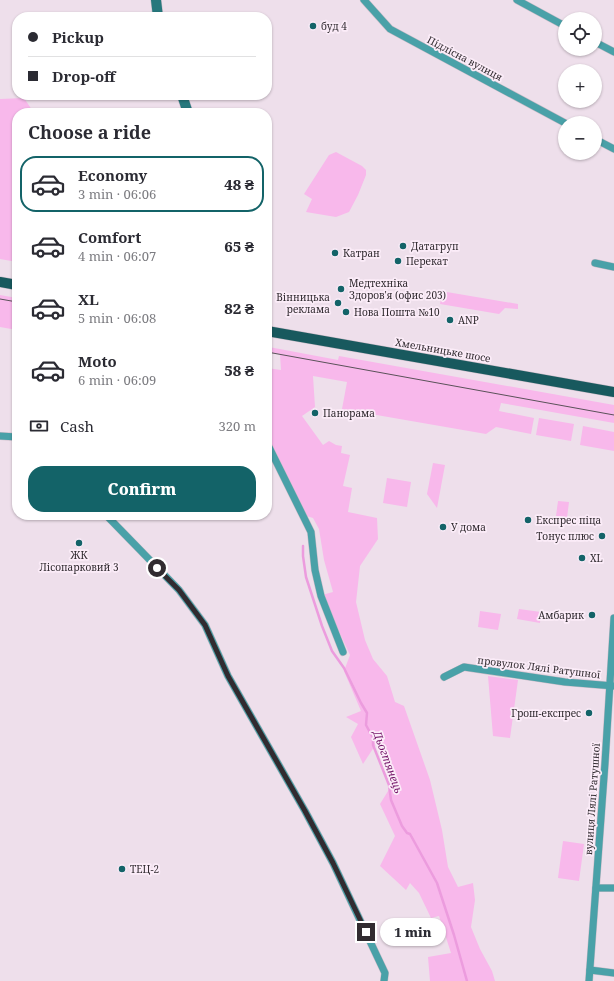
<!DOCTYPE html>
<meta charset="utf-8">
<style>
body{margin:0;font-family:"Noto Serif",serif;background:#f2f2f3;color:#2b2b33;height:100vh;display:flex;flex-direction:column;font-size:15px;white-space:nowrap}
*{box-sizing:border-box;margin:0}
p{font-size:13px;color:#7c7c81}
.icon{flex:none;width:22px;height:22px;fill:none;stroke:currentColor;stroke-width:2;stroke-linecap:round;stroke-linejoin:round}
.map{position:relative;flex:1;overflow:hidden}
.drawer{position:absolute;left:12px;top:108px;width:260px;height:412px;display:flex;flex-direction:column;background:#fff;border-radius:16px;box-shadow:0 1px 3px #0004}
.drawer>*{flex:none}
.banner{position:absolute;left:12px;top:12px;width:260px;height:88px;border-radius:16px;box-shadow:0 1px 3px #0004;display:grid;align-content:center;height:88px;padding:0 16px;background:#fff}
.tools{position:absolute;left:558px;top:12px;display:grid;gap:8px}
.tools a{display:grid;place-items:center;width:44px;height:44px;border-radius:50%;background:#fff;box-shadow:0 1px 3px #0004;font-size:20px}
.end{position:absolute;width:18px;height:18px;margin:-9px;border:5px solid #312b30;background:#fff;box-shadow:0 0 0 2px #fff}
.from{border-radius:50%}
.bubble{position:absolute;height:28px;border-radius:14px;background:#fff;box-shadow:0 1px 3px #0004;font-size:13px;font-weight:800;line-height:28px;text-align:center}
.banner b{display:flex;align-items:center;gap:14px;height:38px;font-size:15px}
.banner b+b{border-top:1px solid #e1e1e2}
.banner i{width:10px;height:10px;background:#2b2b33}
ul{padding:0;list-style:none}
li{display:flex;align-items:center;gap:12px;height:56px;margin:0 8px 6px;padding:0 8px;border:2px solid transparent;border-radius:16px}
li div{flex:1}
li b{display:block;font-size:15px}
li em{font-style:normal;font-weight:800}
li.on{border-color:#136368}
li>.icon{width:36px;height:36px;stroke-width:1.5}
h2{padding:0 16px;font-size:18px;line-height:48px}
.pay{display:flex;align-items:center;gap:10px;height:44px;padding:0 16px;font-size:15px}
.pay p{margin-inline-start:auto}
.primary-button{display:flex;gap:8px;margin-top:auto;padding:8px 16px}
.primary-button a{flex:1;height:46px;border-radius:16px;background:#136368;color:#fff;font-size:16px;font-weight:800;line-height:46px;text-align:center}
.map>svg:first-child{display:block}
.green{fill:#f8b8eb}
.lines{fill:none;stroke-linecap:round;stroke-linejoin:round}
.stream{stroke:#ec9cde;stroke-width:2.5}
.minor-casing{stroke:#c8bbc6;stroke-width:8}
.secondary-casing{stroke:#c8bbc6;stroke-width:11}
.primary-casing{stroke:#c8bbc6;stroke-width:11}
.minor{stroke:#49a1a8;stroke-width:7}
.secondary{stroke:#27787d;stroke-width:10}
.primary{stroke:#18595e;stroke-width:10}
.tram{stroke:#5a5259;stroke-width:1}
.route{stroke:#312b30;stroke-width:5}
.poi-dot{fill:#136368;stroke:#fbecf8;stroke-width:1.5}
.labels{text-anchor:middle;stroke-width:3.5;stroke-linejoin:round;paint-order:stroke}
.poi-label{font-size:10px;fill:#312b30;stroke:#fbecf8;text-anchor:start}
.street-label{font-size:10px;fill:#312b30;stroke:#fbecf8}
.water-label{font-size:11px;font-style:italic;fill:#731468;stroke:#fbecf8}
</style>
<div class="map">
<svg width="614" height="981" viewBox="0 0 614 981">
<rect width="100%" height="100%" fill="#eedfeb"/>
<g class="green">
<path d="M24,98L34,113H17V262L0,259V99Z"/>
<path d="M336,152L362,166L366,170V175L358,195L349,212L336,217L306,212L312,199L304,194L329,155Z"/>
<path d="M435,290L518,304V309L505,308L499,314L440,304L441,299L434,298Z"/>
<path d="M0,295L17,298V330L0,327Z"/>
<path d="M267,344H269V347L338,360L339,356L614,405V423L501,403L499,411L534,418L531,434L496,427L486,434L342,409L347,382L313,376L315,407L302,416L323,445L329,441L336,445L342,446L341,453L350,455L343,486L352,488L348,512L377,518L378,539L360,566L356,602L365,640L373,659L387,676L395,702L404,706L430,780L442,830L448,867L458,887L473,883L475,900L471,927L480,949L492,971L495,981H430L428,957L451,953L439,916L431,918L419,893L410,883L406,890L380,866L395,836L380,804L393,783L376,744L363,764L351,737L358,724L346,717L361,711L344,671L350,655L322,595L333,592L324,560L319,529L313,518L303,515L267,443V368L281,370L280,354L267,352Z"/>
<path d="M539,418L574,424L571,441L536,435Z"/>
<path d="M583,426L614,432V451L580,445Z"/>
<path d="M433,463L445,465L437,508L427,494Z"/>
<path d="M387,478L411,482L407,507L383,503Z"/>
<path d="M558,501L569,502L567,518L556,516Z"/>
<path d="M519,609L541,612L540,623L517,619Z"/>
<path d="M480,611L501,614L498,630L478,627Z"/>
<path d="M488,676L518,680L510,738L493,736Z"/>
<path d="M563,841L584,844L579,881L558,878Z"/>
</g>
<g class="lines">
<path class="stream" d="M303,546V556L306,577L322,626L332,651L344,668L361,703L367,713L366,725L373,738V745L389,785L391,800L402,826L407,833L410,834L437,883L454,935L467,981"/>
<g class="minor-casing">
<g id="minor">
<path d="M364,0L390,29L565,123"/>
<path d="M517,0L565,26"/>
<path d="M595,42L614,52"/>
<path d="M595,139L614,149"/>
<path d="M595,263L614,267"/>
<path d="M0,436L17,437"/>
<path d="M267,443L311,532L315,570L321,596L343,652"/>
<path d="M106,515L179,590L205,625L228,676L305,811L333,863L385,973L384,981"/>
<path d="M444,677L464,667L565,682L614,686"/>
<path d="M596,888H614"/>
<path d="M590,970L614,973"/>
<path d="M589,981L605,763L614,618"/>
</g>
</g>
<g class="secondary-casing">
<g id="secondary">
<path d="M156,0L158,17"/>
<path d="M182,95L188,113"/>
</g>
</g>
<g class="primary-casing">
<g id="primary">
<path d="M0,282L17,285"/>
<path d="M267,331L614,392"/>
</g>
</g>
<use href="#minor" class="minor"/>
<use href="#secondary" class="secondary"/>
<use href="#primary" class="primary"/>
<g class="tram">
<path d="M0,299L17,302"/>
<path d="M267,352L614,415"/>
</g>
</g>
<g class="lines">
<path class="route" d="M157,568L179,590L205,625L228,676L305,811L333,863L366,932"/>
</g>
<g class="poi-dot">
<circle cx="313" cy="26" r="4"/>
<circle cx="403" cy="246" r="4"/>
<circle cx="335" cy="253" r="4"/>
<circle cx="398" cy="261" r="4"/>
<circle cx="341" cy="289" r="4"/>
<circle cx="338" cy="303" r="4"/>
<circle cx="346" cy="312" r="4"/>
<circle cx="450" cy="320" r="4"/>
<circle cx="315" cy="413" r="4"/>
<circle cx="528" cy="520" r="4"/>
<circle cx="443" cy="527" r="4"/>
<circle cx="602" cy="536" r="4"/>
<circle cx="79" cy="543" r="4"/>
<circle cx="582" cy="558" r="4"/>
<circle cx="592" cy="615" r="4"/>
<circle cx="589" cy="713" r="4"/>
<circle cx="122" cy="869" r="4"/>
</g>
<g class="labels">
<g class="poi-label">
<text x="321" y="30">буд 4</text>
<text x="411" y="250">Датагруп</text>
<text x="343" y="257">Катран</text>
<text x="406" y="265">Перекат</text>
<text x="349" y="287">Медтехніка<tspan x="349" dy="12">Здоров'я (офис 203)</tspan></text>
<text x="330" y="301" text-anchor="end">Вінницька<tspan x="330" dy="12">реклама</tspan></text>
<text x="354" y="316">Нова Пошта №10</text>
<text x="458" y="324">ANP</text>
<text x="323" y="417">Панорама</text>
<text x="536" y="524">Експрес піца</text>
<text x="451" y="531">У дома</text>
<text x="594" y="540" text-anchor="end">Тонус плюс</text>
<text x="79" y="559" text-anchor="middle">ЖК<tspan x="79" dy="12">Лісопарковий 3</tspan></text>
<text x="590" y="562">XL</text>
<text x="584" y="619" text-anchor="end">Амбарик</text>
<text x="581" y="717" text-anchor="end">Грош-експрес</text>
<text x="130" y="873">ТЕЦ-2</text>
</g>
<g class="street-label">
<text transform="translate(465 58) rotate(28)" y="4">Підлісна вулиця</text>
<text transform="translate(443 350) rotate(10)" y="4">Хмельницьке шосе</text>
<text transform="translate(539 667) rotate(7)" y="4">провулок Лялі Ратушної</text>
<text transform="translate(592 799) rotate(-86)" y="4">вулиця Лялі Ратушної</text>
</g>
<g class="water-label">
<text transform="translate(388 762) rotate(70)" y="4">Дьогтянець</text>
</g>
</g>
</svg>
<div class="tools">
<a><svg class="icon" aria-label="locate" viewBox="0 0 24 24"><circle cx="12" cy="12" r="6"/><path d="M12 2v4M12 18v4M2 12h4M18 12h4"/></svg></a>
<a>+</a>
<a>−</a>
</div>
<i class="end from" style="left:157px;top:568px"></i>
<i class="end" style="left:366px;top:932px"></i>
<div class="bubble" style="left:380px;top:918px;width:66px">1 min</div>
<div class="banner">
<b><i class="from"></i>Pickup</b>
<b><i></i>Drop-off</b>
</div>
<section class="drawer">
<h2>Choose a ride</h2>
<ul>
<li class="on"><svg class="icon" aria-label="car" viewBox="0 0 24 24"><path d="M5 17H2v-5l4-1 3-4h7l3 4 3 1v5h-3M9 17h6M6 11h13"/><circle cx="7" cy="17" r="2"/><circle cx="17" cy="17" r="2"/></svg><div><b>Economy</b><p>3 min · 06:06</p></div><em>48 ₴</em></li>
<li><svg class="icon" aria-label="car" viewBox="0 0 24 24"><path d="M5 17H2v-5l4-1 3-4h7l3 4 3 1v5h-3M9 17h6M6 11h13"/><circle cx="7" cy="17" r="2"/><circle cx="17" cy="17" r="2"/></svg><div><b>Comfort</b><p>4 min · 06:07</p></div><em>65 ₴</em></li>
<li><svg class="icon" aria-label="car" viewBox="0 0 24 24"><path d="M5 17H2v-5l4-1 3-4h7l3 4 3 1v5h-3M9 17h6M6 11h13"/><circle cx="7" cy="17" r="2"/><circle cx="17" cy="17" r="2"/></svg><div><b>XL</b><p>5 min · 06:08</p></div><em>82 ₴</em></li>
<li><svg class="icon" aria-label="car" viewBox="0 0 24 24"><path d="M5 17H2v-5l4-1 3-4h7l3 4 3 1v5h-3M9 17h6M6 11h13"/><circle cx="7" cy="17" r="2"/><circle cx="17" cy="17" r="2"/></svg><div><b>Moto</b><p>6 min · 06:09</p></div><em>58 ₴</em></li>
</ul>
<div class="pay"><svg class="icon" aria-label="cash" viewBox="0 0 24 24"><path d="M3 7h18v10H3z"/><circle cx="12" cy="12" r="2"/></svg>Cash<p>320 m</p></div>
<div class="primary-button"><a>Confirm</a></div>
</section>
</div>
